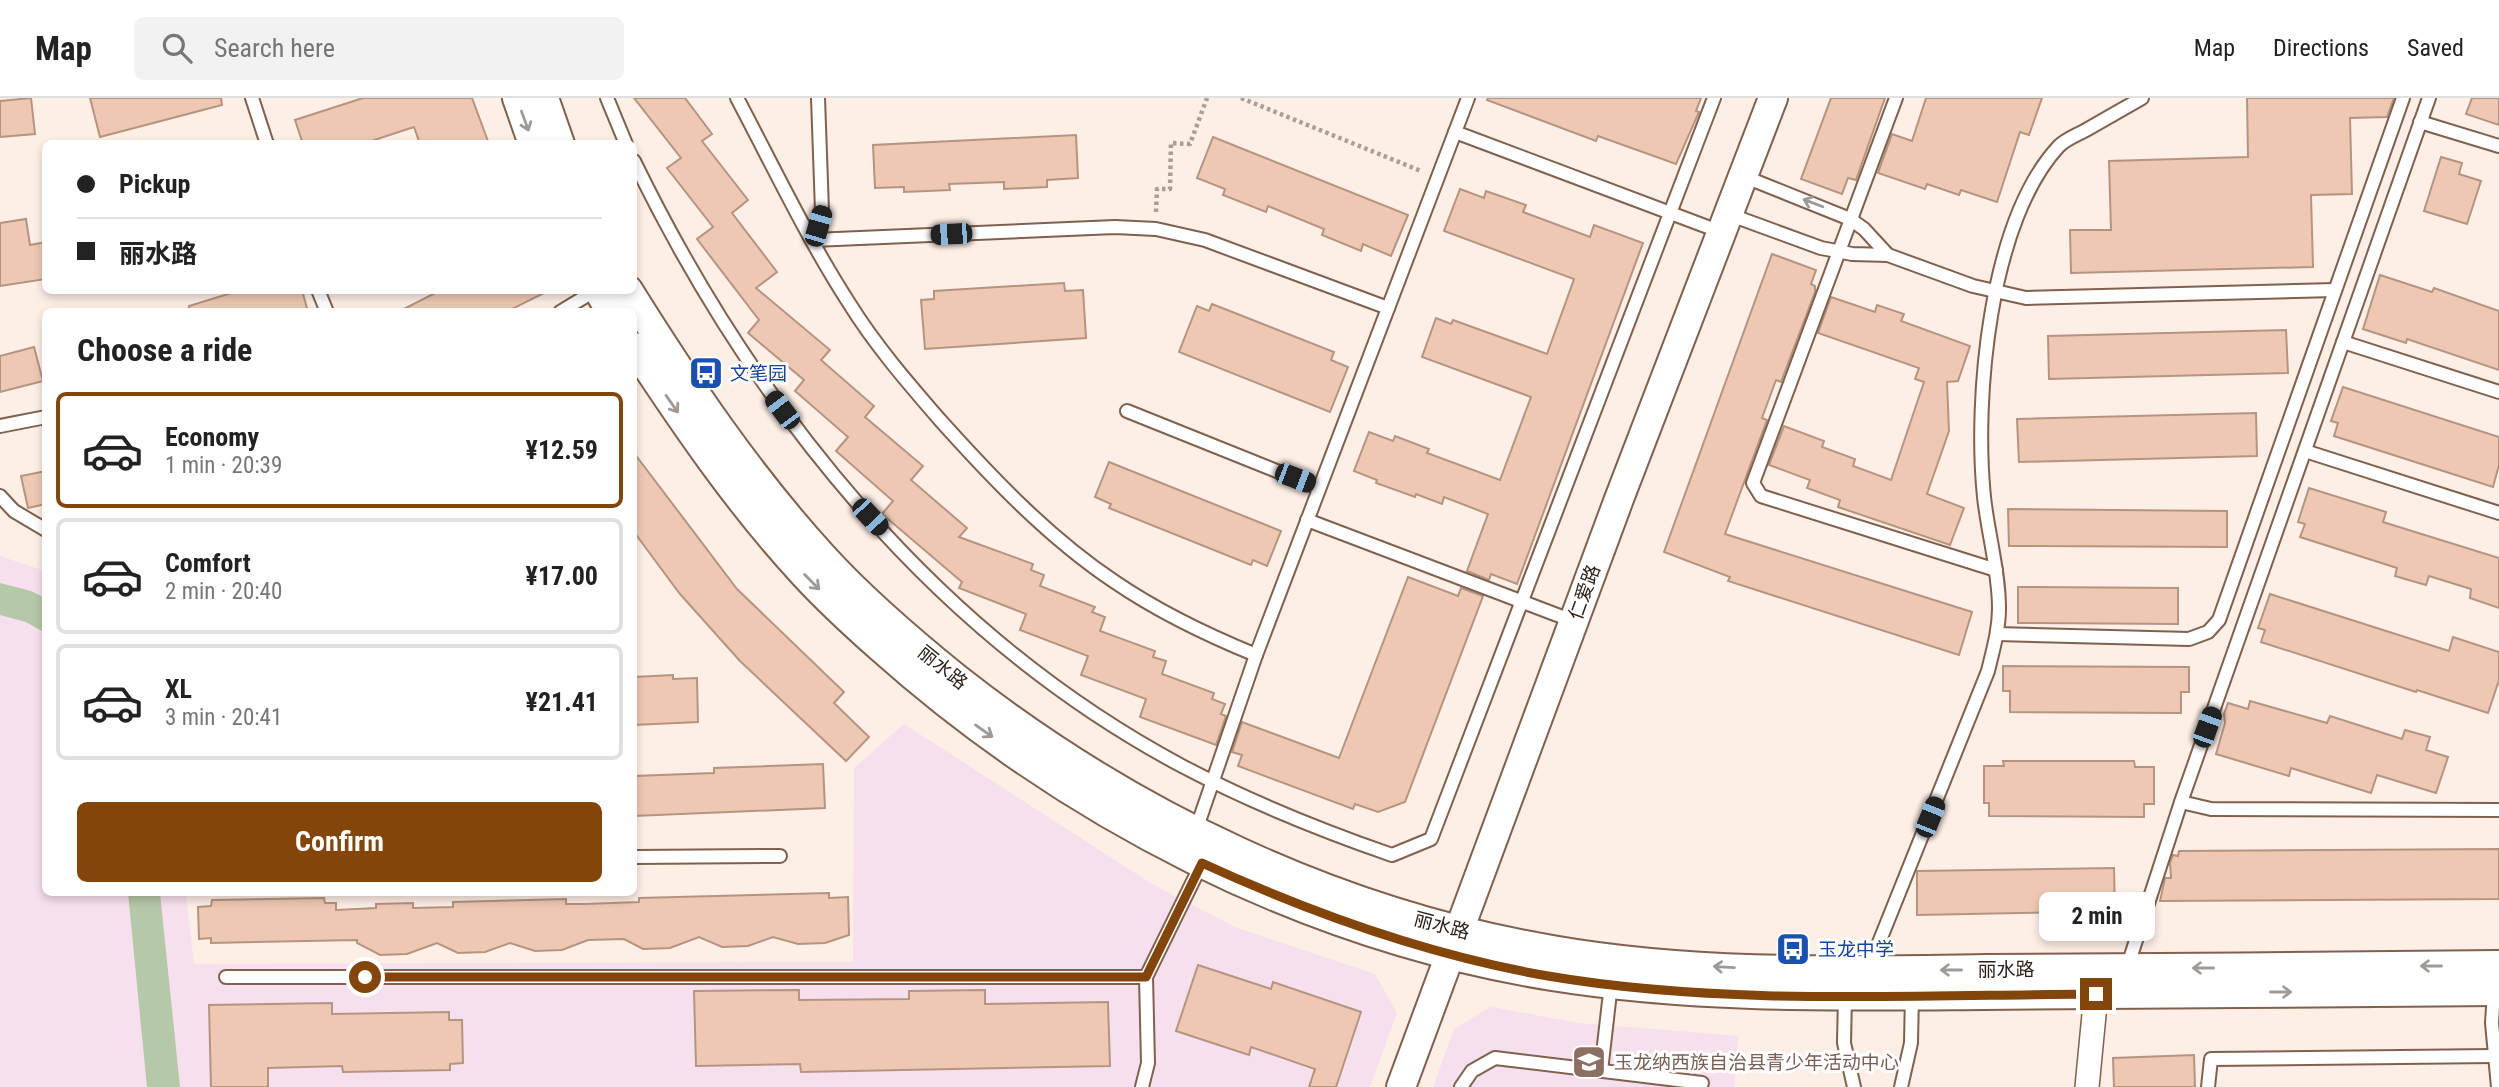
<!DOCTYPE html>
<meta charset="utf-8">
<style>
body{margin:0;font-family:"Roboto Condensed","Noto Sans SC",sans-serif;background:#f2f2f2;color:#222;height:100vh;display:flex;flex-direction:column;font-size:26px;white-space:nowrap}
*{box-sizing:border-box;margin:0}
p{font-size:23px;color:#767676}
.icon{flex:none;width:38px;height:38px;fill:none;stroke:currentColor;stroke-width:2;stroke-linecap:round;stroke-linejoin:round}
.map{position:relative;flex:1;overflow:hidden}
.side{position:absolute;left:42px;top:210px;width:595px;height:588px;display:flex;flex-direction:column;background:#fff;border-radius:10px;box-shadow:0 4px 10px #0003}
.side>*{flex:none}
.banner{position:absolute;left:42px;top:42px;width:595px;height:154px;border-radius:10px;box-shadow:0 4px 10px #0003;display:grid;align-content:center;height:154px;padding:0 35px;background:#fff}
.end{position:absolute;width:32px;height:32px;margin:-16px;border:9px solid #84450a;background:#fff;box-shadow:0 0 0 4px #fff}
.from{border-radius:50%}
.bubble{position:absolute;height:49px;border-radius:10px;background:#fff;box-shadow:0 4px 10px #0003;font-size:23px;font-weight:700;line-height:49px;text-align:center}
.car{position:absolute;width:21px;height:42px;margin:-21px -10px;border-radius:9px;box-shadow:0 0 5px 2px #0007;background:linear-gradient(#222 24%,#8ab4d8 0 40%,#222 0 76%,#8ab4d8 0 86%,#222 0)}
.banner b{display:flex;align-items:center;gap:24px;height:66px;font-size:26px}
.banner b+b{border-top:2px solid #e0e0e0}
.banner i{width:18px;height:18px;background:#222}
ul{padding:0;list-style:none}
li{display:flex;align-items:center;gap:21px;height:116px;margin:0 14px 10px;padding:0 21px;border:4px solid #e0e0e0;border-radius:10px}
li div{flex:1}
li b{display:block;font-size:26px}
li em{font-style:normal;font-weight:700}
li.current{border-color:#84450a}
li>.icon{width:63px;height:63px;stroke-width:1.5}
h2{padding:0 35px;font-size:32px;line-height:84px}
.button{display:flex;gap:14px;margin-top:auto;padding:14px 35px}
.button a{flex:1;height:80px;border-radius:10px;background:#84450a;color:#fff;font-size:28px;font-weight:700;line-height:80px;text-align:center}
header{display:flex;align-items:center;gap:42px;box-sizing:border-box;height:98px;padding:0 35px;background:#fff;border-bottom:2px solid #e0e0e0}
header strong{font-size:33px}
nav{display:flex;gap:38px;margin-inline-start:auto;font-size:24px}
.search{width:490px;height:63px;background:#f2f2f2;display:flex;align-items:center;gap:18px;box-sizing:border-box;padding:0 24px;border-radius:10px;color:#767676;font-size:26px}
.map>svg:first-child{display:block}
.education{fill:#f6e0ee}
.green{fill:#b5c8a7}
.building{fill:#eec8b2;stroke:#b59480;stroke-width:2}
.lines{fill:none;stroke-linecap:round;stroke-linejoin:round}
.service-casing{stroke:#7f614e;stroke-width:16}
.minor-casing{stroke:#7f614e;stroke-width:26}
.tertiary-casing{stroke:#7f614e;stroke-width:32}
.path{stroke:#ac9e96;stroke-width:4.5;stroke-dasharray:3.5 3.5;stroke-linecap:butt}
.service{stroke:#fff;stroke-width:12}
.minor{stroke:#fff;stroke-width:23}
.tertiary{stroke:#fff;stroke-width:28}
.oneway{stroke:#9f9a96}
.route{stroke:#84450a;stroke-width:9}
.labels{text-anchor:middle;stroke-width:6;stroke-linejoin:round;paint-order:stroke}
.transit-label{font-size:19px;fill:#164399;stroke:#fff;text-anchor:start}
.street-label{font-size:19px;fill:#2a1e16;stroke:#fff}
.education-label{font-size:19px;fill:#785e54;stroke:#fff;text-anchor:start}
</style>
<header>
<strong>Map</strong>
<div class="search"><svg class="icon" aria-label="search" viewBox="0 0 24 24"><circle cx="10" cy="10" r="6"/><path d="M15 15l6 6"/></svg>Search here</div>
<nav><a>Map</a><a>Directions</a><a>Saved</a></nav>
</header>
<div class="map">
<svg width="2499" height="989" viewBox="0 0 2499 989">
<rect width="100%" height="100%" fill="#fdeee6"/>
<g class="education">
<path d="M0,458L45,473L46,794L186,795L194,866L853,864L854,670L904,626L1152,786L1235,829L1375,876L1397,915L1370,989H0Z"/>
<path d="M1491,909L1579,925L1738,938L1734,989H1433L1454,931Z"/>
</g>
<g class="green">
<path d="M0,485L31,493L45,500V535L26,524L0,517Z"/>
<path d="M128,795H160L180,989H147Z"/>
</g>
<g class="building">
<path d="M31,0L35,36L0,39V3Z"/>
<path d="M90,0H221L222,7L100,39Z"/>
<path d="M363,0H472L489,46H420L414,29L362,46H303L295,22Z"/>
<path d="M634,0H685L712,36L702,43L748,102L732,115L777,174L756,190L830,252L821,262L874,308L865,319L923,368L911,382L967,430L959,439L1033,466L1031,472L1044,477L1040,488L1095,509L1092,514L1105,519L1100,533L1155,553L1153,559L1166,563L1162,576L1214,595L1212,601L1225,606L1221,616L1226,618L1216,647L1140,619L1146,601L1081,577L1088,558L1020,532L1026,516L959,490L962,484L882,416L893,403L836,353L848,339L795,293L804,282L748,235L759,222L697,141L713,129L667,70L681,60Z"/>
<path d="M1488,0H1701L1696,13L1699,14L1676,66L1598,38L1596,43L1487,2Z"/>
<path d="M1831,0H1885L1856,82L1848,80L1842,96L1801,81Z"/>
<path d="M1926,0H2042L2029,37L2020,34L1997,104L1961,92L1959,97L1927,86L1925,91L1878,75L1892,36L1912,43Z"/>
<path d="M2247,0H2394L2387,19L2350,20L2352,96L2311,97L2313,169L2071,175L2070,132H2111L2109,63L2248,59Z"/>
<path d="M2472,0H2499V27L2466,16Z"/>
<path d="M1076,37L1078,80L1047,82V89L1004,91V84L949,86L950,92L904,94V89L875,90L873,47Z"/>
<path d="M1213,39L1408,117L1391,158L1363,146L1361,153L1322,137L1324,131L1268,108L1266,114L1223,97L1225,91L1197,80Z"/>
<path d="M2441,59L2462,65L2459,76L2481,83L2467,126L2424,113Z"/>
<path d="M1460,91L1484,100L1486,93L1526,107L1523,114L1590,139L1594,127L1643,145L1517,486L1491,476L1489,482L1467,473L1488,416L1444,399L1442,406L1416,396L1415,399L1376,385L1377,382L1354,373L1369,334L1393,343L1395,338L1429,351L1427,355L1500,382L1531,299L1422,259L1436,220L1451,226L1453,222L1547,256L1574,181L1444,133Z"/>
<path d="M26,121L30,147L46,144V181L0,188V125Z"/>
<path d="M1772,156L1816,172L1811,186L1815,188V194L1781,284L1776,282L1762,320L1767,322L1725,436L1972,514L1959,557L1728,483L1730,479L1664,454Z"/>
<path d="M2380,177L2432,194L2434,190L2499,213V272L2407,241L2406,245L2363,231Z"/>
<path d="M1064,185L1065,193L1083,192L1086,240L925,251L921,202L934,201V193Z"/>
<path d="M241,192H302L308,214H189V208Z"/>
<path d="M441,192H550L506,214H398Z"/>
<path d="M1831,199L1875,214L1877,207L1904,216L1901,223L1970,248L1958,283L1947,284L1949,333L1927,396L1964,410L1950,447L1838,409L1840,402L1807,390L1810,382L1769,367L1784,328L1824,343L1822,349L1855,361L1853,368L1891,382L1924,284L1915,281L1919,270L1818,235Z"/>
<path d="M1212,206L1334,254L1331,262L1348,269L1330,314L1179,254L1197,208L1209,213Z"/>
<path d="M2286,232L2288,275L2049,281L2048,238Z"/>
<path d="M34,249L43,283L0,294V258Z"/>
<path d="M2343,289L2499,339V367L2493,389L2334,338L2338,325L2331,323Z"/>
<path d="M2256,315L2257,358L2019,364L2017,321Z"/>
<path d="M634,355L737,491L844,594L834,605L869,639L846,663L740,563L680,496L634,434Z"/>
<path d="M1109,364L1281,433L1267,468L1253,462L1251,467L1109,410L1111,406L1095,399Z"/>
<path d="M46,373V406L28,410L21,378Z"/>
<path d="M2309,390L2386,414L2383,424L2499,460V510L2470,500L2471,491L2429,478L2426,487L2412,483L2395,478L2397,470L2300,439L2305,426L2298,424Z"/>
<path d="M2008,411L2227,413V449L2009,448Z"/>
<path d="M1408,479L1458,498L1461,490L1483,498L1405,704L1378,714L1355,706L1353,711L1238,668L1242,657L1232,654L1242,624L1339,660Z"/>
<path d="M2018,489L2178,490V526L2018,525Z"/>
<path d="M2270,496L2449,553L2453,539L2499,554V582L2488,615L2417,592L2416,594L2261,544L2265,532L2258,530Z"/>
<path d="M2003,568L2189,569V594H2181V615L2010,614V593H2003Z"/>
<path d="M673,577V581L697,580L698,624L634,627V579Z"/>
<path d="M2250,603L2327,625L2330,618L2402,641L2405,632L2430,639L2426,652L2448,659L2436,695L2377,677L2371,695L2291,670L2289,678L2216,656L2225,625L2224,616L2228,605L2248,611Z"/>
<path d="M2003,663H2134L2135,669H2154V706H2144V719L1989,718V705H1984V668H2004Z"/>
<path d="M823,666L825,710L634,718V678L714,675V670Z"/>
<path d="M2499,751V801L2160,803L2165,780H2171L2170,765L2173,757L2178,758L2179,753Z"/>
<path d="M2114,770L2115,813L1917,817V773Z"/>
<path d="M829,795V800L848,799L849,837L825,845L798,846L773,839L748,848L722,849L699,839L670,850L643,851L624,841L588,842L562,852L535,853L510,845L485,854L458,855L437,845L407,856L380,857L357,845V842L211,845V840L199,841L198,809L211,808L212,802L324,800L325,805H336V812L376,810V806L413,805V810L453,809V804L566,801V806H585L639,804V800Z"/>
<path d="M1198,867L1271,891L1273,884L1361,914L1336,989H1309L1315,971L1251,949L1249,957L1176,933Z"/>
<path d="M799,892V902L909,901V893L985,892V906L1108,904L1110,968L801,974L800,966L696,968L694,893Z"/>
<path d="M332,905V916L449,914V922H462L463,965L450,966V972L343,974L342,968L268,970V989H211L209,907Z"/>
<path d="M2194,957L2195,989H2114L2113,960Z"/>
</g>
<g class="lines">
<g class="service-casing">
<g id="service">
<path d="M252,0L267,46"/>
<path d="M607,0L626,46"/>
<path d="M737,0C773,68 807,140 849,205C875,247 908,285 940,322C993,381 1049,440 1115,484C1159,514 1207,537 1256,557"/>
<path d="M818,0L822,113L813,142L1115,129L1156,131L1205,142L1388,210"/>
<path d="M1896,0L1753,385L1761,398L1996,472"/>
<path d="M2420,24L2499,48"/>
<path d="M1455,34L1721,134"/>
<path d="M634,63C754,310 936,537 1182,668C1250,704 1320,732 1392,757L1431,741L1714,0"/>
<path d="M1743,78L1850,121L1864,131L1888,157"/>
<path d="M1728,116L1821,150L1852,156L1888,157L1973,188L2026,200L2335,192"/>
<path d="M318,192L327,214"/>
<path d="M560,214L596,192"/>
<path d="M2343,244L2499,294"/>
<path d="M1127,313L1319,390"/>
<path d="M0,328L46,319"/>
<path d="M2305,353L2499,415"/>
<path d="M0,398L14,413L46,432"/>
<path d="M1307,422L1573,523"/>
<path d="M1997,536L2189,541L2208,534L2219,522L2403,0"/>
<path d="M2181,704L2211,711L2499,712"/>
<path d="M1196,732L1256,557L1468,0"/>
<path d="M634,759L780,758"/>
<path d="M2127,870L2181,704L2429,0"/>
<path d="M1868,872L1988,573C1993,552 1999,532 1999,510C1999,473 1988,436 1984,399C1974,301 1989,123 2059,48C2066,41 2077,37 2086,32C2105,21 2123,11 2142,0"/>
<path d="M226,879H1146L1202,765"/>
<path d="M2494,893L2492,925L2498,989"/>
<path d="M1845,898L1844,945L1854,989"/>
<path d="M1601,973L1611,886"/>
<path d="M1142,989L1148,965L1146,879"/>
<path d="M1461,989L1472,973L1495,960L1702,985"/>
<path d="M1901,989L1911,945L1912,897"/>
<path d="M2208,989L2211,961L2494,958"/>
</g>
</g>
<g class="minor-casing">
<path id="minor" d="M2087,989L2096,896"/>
</g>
<g class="tertiary-casing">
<g id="tertiary">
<path d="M517,0L533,46"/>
<path d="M544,0L560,46"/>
<path d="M598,192L611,214"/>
<path d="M628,192C686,285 749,378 823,459C863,503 910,543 957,581C1129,716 1335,815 1552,852C1695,877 1842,873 1987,871C2158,870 2328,869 2499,867"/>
<path d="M634,249C686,328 740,407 804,476C828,502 854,526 880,549C1067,716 1304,838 1552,878C1695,901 1839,898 1983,897C2155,896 2327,894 2499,893"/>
<path d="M1401,989L1619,401L1773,0"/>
</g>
</g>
<g class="path">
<path d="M1241,0L1421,73"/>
<path d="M1156,114L1157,91H1170L1171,45L1190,46L1207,0"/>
</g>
<use href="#service" class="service"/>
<use href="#minor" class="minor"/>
<use href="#tertiary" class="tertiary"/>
</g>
<defs><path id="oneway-shaft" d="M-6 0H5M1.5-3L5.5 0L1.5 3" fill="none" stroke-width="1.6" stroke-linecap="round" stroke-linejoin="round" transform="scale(1.75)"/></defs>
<g class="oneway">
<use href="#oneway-shaft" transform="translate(525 23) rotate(70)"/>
<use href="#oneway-shaft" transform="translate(1813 105) rotate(-159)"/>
<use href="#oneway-shaft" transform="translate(672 306) rotate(55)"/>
<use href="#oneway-shaft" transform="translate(812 484) rotate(45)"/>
<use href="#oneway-shaft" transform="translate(984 633) rotate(35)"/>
<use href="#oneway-shaft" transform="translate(2431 868) rotate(180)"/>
<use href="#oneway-shaft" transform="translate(1724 869) rotate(-177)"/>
<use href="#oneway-shaft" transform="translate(2203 870) rotate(180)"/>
<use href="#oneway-shaft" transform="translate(1951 872) rotate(180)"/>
<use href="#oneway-shaft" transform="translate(2281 894)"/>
</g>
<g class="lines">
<path class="route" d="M365,879H1146L1202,765C1313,816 1427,857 1548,878C1724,908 1917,897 2096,896"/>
</g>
<defs>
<g id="bus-square" transform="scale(1.75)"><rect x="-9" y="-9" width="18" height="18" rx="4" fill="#1a4fb4" stroke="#fff"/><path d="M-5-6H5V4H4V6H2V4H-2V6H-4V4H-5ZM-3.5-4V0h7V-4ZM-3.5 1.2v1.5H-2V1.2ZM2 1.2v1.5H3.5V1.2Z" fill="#fff"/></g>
<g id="school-square" transform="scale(1.75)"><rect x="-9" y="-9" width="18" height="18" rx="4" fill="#8d6e63" stroke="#fff"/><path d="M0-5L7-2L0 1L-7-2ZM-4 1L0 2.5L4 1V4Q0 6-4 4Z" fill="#fff"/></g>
</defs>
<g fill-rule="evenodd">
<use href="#bus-square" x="706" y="275"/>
<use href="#bus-square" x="1793" y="851"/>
<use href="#school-square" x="1589" y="964"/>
</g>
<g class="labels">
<g class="transit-label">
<text x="730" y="282">文笔园</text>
<text x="1818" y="858">玉龙中学</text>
</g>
<g class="street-label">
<text transform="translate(1584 494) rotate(-70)" y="7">仁爱路</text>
<text transform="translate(943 569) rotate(39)" y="7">丽水路</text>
<text transform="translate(1442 827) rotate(15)" y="7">丽水路</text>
<text x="2006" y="878">丽水路</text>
</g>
<g class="education-label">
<text x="1614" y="971">玉龙纳西族自治县青少年活动中心</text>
</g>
</g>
</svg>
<i class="end from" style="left:365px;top:879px"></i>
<i class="end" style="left:2096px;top:896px"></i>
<div class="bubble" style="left:2039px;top:794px;width:116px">2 min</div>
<i class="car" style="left:818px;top:128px;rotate:16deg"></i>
<i class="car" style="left:951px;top:136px;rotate:267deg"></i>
<i class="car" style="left:782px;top:312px;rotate:323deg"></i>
<i class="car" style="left:1295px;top:380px;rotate:111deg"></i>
<i class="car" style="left:870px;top:419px;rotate:137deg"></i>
<i class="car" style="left:2207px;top:629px;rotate:20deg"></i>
<i class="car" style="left:1930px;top:719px;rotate:22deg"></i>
<div class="banner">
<b><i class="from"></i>Pickup</b>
<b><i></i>丽水路</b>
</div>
<section class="side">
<h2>Choose a ride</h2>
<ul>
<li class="current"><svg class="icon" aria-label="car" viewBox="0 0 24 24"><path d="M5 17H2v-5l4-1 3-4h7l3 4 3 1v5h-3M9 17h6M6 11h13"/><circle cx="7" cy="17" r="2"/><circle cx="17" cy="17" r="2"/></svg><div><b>Economy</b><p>1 min · 20:39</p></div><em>¥12.59</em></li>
<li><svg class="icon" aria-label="car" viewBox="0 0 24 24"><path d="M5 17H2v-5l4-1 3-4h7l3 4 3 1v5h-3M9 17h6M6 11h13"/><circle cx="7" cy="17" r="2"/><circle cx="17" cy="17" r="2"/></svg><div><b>Comfort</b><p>2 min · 20:40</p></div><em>¥17.00</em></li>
<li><svg class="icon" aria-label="car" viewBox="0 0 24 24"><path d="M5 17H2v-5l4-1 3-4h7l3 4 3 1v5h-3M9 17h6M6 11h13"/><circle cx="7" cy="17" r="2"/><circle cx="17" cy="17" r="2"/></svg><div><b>XL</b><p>3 min · 20:41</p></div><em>¥21.41</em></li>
</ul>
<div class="button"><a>Confirm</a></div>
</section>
</div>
